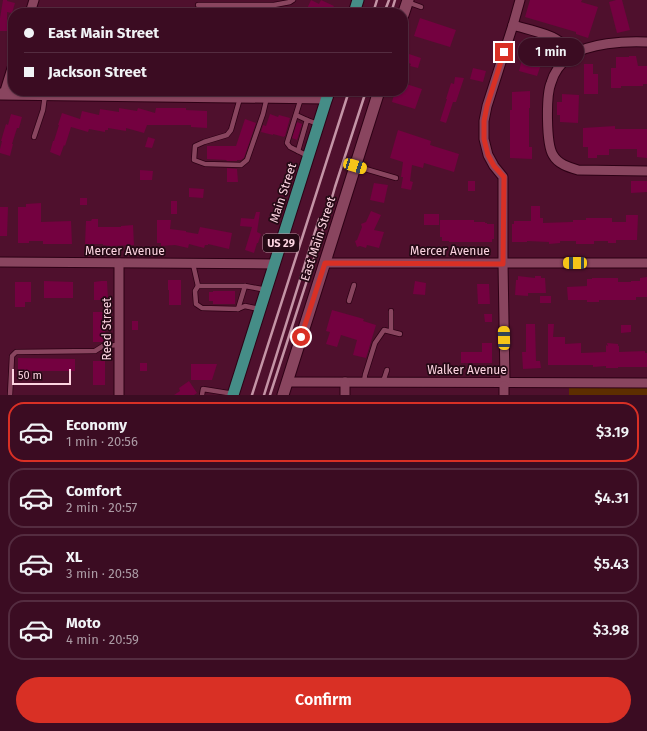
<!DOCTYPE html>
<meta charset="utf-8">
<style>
body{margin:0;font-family:"Fira Sans",sans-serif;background:#461a2f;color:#f1f3f6;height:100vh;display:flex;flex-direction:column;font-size:15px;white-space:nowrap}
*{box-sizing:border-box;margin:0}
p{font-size:13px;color:#ac9ba5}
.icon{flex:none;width:22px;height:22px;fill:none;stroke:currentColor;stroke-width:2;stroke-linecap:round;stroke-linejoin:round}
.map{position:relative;height:395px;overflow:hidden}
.panel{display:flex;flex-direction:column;background:#3b0c22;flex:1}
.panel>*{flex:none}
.guide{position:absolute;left:8px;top:8px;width:400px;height:88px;border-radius:16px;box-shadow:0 1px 3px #0004,0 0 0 1px #542c40;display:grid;align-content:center;height:88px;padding:0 16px;background:#3b0c22}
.scale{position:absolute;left:12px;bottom:10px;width:59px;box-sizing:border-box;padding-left:4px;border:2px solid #fdd4e1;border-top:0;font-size:11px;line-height:14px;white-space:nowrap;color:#fdd4e1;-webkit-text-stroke:3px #250a15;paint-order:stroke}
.end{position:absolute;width:18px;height:18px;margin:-9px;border:5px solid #d93025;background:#fff;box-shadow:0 0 0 2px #fff}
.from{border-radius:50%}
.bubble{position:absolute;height:28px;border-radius:14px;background:#3b0c22;box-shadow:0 1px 3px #0004,0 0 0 1px #542c40;font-size:13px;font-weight:600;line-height:28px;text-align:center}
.car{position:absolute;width:12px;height:24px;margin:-12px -6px;border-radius:5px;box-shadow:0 0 3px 1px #0007;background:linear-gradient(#f5c518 24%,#345 0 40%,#f5c518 0 76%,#345 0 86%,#f5c518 0)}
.guide b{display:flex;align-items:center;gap:14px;height:38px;font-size:15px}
.guide b+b{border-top:1px solid #542c40}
.guide i{width:10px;height:10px;background:#f1f3f6}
ul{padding:7px 0 0;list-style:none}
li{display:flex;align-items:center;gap:12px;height:60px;margin:0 8px 6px;padding:0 8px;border:2px solid #542c40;border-radius:16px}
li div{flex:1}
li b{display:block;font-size:15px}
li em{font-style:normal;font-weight:600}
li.selected{border-color:#d93025}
li>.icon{width:36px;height:36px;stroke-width:1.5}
.primary-button{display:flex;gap:8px;margin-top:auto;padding:8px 16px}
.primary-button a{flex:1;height:46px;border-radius:24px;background:#d93025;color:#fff;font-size:16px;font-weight:600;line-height:46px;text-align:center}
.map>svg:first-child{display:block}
.green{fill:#5d2e00}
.building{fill:#740140}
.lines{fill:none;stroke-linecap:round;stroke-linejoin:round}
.service-casing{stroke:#2d0015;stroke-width:6}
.minor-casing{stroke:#2d0015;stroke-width:11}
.tertiary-casing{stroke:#2d0015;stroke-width:13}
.primary-casing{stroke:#2d0015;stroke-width:13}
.service{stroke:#89455f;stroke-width:4.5}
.minor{stroke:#89455f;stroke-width:9}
.tertiary{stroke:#89455f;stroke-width:11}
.primary{stroke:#458d87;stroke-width:11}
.rail{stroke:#c494a6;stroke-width:2.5}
.route{stroke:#d93025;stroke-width:5}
.labels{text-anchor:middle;stroke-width:3.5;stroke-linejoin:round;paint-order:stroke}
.shield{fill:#250a15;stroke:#bc97a4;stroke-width:1}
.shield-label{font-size:11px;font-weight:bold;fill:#fdd4e1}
.street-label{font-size:12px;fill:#fdd4e1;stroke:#250a15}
</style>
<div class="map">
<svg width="647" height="395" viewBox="0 0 647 395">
<rect width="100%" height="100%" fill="#4f102d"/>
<rect class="green" x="569" y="388" width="78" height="7"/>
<g class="building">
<path d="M3,0H7V1L15,3L12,13L7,12V31H0V18Z"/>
<path d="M311,0L319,4L321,0L334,6L330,13H307L308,11H306Z"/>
<path d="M530,0H582L581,2L598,7L588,38L576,34V32L525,17Z"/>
<path d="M616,0H622L630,30L617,33L609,2Z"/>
<path d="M420,18L456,30L450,47L414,36Z"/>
<path d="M533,39L551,45L546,60L543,59L537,76L519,71L523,56L527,57Z"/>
<path d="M406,53L421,58L418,68L410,66L411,64L404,61Z"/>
<path d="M629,56H636L638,66H647V84H643V86H621V88H611V68H616V57H629Z"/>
<path d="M584,64H593V74H598V94H584Z"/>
<path d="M473,68L486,71L483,82L470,79Z"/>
<path d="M455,77L464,78L456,102H453L446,123L440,121L447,99H446L451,83L454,84Z"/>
<path d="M403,83L422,89L415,109L392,102L395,91H403Z"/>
<path d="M530,91V108H529V147H532V159L510,158V110H512V92Z"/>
<path d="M562,94L579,95L578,123L560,122V115H557V102H562Z"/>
<path d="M119,108L137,111L138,108L155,113L156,108H186V110L207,111V128L191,127V125H147L144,133L126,128V131L108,128V130H105V132L89,129L88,132L71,127L65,146L64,145L60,156L50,152L53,141H54L59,125H58L62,113L80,119L82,111L99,115L100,109L119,112Z"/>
<path d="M11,114L22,117L19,128H17L12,144H13L10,156L0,153V149L2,141H1L6,124L8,125Z"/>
<path d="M270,114L278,117L279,115L290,118L285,136H284V137L273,134V135L261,132L263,125L266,126Z"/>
<path d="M245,119L256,123L244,158L241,160H237V161H227L226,160L207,159V146H236Z"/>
<path d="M297,122L302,124L297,140L292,138Z"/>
<path d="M615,126V129H647V158L637,157V149H609V155H597V158H588V147H583V128Z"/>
<path d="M398,130L431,141L430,145L459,154L454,172L424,163L423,168L412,165L410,181L413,182L411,190L401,188L403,177H401L403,162L390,158Z"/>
<path d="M148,137L155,139L152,148L145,147Z"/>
<path d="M227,168L237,169L238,182H227Z"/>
<path d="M140,170L153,171L152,180H140Z"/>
<rect x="468" y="181" width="7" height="10"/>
<path d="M631,181H647V192L631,193Z"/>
<path d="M374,183L388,185L384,203L370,200Z"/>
<path d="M189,188L204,189L203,198L189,197Z"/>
<rect x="80" y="198" width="7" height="7"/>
<rect x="171" y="201" width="6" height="13"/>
<path d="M41,203V222L71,221L72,244H43V241H29V243H18V207H26V204Z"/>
<path d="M531,206H540V218H543V223L571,222H573V220H586V218H612V222H626V215H638L637,240H616V243H608V241H594V244H576V241H560V243L549,244V242L527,241V242H512V224H514V221H531Z"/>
<path d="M0,207H8L7,236H0Z"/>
<path d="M371,211L381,215L374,230L384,232L379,248L367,245L366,248L360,246L357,247L355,241L357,240L362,227L361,224L366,222Z"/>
<path d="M256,212H260L257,232L261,234L258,243H257L254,253L245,250L252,227L240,226L241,218L254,219Z"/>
<rect x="424" y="214" width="15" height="11"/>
<path d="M92,219H98V227H121V226L133,225L134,245L110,246L103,245V244H85L86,221H91Z"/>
<path d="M157,220H171L170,229L186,231V232L198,234L200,227L232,233L229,249L208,244V245H205L204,248L189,244L188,248L175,245L161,246V243H157Z"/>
<path d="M440,220H474V222H485V223H487V224H494V239H492V242H449V241H442V237H440Z"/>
<path d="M518,276L535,278V276H541V278H545L546,293H528V296L515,295L516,280H518Z"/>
<path d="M647,277V297H636V300H599V302H587V300H568L567,287L587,286V279H592V278H618V282H631V281H640V278Z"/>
<path d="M168,280H181V305H169V290H168Z"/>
<path d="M44,281L73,282V298H44Z"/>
<path d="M101,281H107L108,300H94V282Z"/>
<path d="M415,281L426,283L425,295L413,294Z"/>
<path d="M15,282H31V302H25V307H15Z"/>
<path d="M477,284H489L490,304H478Z"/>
<path d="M213,291H235V304H213V301H209V292H213Z"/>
<rect x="540" y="296" width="11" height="7"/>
<path d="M332,310L364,319L363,321L376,325L366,358L353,355L357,340L341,335L337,347L326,344L330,332L326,331Z"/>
<rect x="93" y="312" width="12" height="30"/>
<path d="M484,314H492V322H485Z"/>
<rect x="132" y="321" width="6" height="9"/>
<path d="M526,324H535L536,361H540L541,368L523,369L522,352H526Z"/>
<path d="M548,324H554L553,337H565V344L581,343V353L606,352V345L608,346L607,343L618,344V346H619V352L645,351V353H647V367H618V368H606V366L593,367V365H548Z"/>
<path d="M621,325H631V332L621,333Z"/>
<path d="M482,343H492V363H461V352H482Z"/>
<path d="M18,358L75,359V371H18Z"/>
<rect x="93" y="361" width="12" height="24"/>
<rect x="140" y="363" width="7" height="8"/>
<path d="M191,364H217L212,380H191Z"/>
<path d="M189,381L197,393L194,395H174L180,391L179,388Z"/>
</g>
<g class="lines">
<g class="service-casing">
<g id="service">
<path d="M407,2L421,7"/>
<path d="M198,5H274L290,2L293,0"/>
<path d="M240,98L231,130L227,135L204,142L195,146L194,160L205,164L241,165L247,160L263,114L267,97"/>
<path d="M301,98L287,143L290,147L308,156"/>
<path d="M296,115L307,120"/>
<path d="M34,137L43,110L45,95"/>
<path d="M298,151L307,120L318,124"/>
<path d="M355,166L396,178"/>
<path d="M193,264L198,286"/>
<path d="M349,301L354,285"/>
<path d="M238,309L245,286"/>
<path d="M259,309L245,306L238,309L202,308L196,304L195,291L198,286H245L267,290"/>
<path d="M391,311V331"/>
<path d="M364,382L365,375L375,343L384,330L400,334"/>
<path d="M383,382L387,370"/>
<path d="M10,395L12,356L16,352L95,351L103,346L119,345"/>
<path d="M202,395L203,389L234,394"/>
</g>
</g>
<g class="minor-casing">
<g id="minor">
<path d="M30,13L34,0"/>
<path d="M513,25C525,29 553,34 561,43C565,47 567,52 570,57"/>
<path d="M647,42C624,41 589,43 570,56C561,63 554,72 551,83C546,95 546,144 553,155C558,164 568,167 578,170L647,171"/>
<path d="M4,94L13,65"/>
<path d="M0,262L275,264"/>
<path d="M119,263V395"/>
<path d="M325,263H647"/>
<path d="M287,382L647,383"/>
<path d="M505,382L503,263V177L494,166L488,155L484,139V121L487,106L513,25L520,0"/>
<path d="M345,395V382"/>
<path d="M504,395V386"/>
</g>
</g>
<g class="tertiary-casing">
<g id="tertiary">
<path d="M403,15L408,0"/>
<path d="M0,94L327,98"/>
<path d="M283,395L379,91"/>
</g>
</g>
<g class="primary-casing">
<g id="primary">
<path d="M354,13L358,0"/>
<path d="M233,395L329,91"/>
</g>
</g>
<use href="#service" class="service"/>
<use href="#minor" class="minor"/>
<use href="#tertiary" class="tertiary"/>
<use href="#primary" class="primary"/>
<g class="rail">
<path d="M373,13L377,0"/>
<path d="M384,13L389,0"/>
<path d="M391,13L395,0"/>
<path d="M252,395L349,91"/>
<path d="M264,395L319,219"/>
<path d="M270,395L319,243L335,187L366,91"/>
</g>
</g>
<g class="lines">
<path class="route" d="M301,337L325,263L503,264L504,177L494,166L488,155L484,139V121L487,106L504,52"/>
</g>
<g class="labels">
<rect class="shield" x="263" y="234" width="36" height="18" rx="3"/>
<g class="shield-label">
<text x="281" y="247">US 29</text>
</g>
<g class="street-label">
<text transform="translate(283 193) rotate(-72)" y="4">Main Street</text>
<text transform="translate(318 239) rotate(-72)" y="4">East Main Street</text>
<text x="125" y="255">Mercer Avenue</text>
<text x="450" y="255">Mercer Avenue</text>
<text transform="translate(107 329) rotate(-90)" y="4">Reed Street</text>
<text x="467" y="374">Walker Avenue</text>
</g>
</g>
</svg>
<div class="scale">50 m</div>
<i class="end from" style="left:301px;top:337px"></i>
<i class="end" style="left:504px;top:52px"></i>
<div class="bubble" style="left:518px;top:38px;width:66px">1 min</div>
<i class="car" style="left:355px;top:166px;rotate:107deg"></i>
<i class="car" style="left:575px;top:263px;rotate:270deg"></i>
<i class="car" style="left:504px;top:338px;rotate:359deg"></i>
<div class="guide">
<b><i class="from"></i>East Main Street</b>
<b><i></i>Jackson Street</b>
</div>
</div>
<section class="panel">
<ul>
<li class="selected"><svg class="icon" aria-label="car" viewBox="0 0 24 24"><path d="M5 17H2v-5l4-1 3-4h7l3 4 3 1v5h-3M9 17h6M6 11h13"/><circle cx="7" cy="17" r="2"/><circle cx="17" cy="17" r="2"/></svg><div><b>Economy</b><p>1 min · 20:56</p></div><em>$3.19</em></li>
<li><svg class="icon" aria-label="car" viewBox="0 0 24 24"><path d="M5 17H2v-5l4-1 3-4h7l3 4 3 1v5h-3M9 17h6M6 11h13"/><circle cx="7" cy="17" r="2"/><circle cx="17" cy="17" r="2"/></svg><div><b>Comfort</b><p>2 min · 20:57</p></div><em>$4.31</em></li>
<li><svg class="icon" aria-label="car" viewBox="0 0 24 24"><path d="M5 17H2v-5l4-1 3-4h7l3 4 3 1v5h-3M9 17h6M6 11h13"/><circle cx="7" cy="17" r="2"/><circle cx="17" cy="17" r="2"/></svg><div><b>XL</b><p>3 min · 20:58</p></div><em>$5.43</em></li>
<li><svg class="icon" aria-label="car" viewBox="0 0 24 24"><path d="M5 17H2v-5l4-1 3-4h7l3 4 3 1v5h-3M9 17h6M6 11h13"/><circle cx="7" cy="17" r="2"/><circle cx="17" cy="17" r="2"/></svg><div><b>Moto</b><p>4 min · 20:59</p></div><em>$3.98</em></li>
</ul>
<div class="primary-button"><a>Confirm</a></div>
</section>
